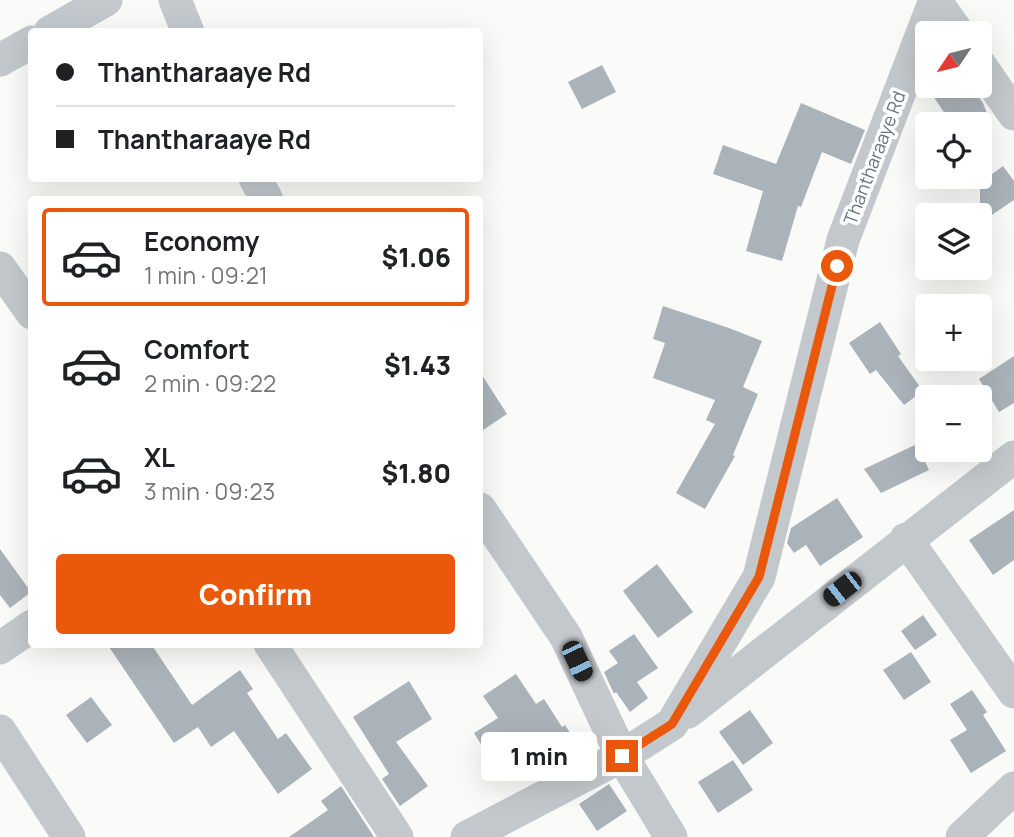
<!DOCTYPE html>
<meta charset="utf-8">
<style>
body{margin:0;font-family:Manrope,sans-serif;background:#f6f6f6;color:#202124;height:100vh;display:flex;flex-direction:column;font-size:26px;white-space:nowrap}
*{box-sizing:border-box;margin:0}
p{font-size:23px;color:#757577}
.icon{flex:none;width:38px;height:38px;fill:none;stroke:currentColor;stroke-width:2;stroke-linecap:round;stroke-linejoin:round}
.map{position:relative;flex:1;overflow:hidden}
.details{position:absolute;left:28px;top:196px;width:455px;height:452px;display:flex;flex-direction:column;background:#fff;border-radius:7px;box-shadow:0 7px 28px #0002}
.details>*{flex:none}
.banner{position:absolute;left:28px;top:28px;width:455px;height:154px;border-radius:7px;box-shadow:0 7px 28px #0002;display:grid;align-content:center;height:154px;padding:0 28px;background:#fff}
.needle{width:46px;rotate:235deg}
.tools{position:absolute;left:915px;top:21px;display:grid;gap:14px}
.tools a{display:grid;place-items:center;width:77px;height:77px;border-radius:7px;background:#fff;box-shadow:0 7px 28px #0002;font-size:35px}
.end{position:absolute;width:32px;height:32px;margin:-16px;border:9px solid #ea580c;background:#fff;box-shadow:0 0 0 4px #fff}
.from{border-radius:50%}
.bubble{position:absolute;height:49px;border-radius:7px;background:#fff;box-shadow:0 7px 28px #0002;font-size:23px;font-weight:800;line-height:49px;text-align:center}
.car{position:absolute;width:21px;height:42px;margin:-21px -10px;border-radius:9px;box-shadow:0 0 5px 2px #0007;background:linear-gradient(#222 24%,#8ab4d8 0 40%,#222 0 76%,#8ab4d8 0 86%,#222 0)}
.banner b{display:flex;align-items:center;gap:24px;height:66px;font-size:26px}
.banner b+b{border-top:2px solid #e0e0e0}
.banner i{width:18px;height:18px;background:#202124}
ul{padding:12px 0 0;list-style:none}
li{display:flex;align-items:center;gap:21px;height:98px;margin:0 14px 10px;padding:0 14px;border:4px solid transparent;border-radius:7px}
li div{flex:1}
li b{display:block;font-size:26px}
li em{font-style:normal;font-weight:800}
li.active{border-color:#ea580c}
li>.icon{width:63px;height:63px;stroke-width:1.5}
.primary-button{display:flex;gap:14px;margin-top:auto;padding:14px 28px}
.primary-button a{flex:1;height:80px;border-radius:7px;background:#ea580c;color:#fff;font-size:28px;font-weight:800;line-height:80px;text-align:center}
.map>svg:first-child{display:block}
.building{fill:#aab3b9}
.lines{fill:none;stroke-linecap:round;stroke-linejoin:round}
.minor{stroke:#c3c8cc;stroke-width:33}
.route{stroke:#ea580c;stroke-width:9}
.labels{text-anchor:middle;stroke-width:7;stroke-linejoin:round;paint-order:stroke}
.street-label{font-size:18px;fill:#657683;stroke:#fff}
</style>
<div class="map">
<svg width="1014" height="837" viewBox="0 0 1014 837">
<rect width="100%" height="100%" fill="#fafaf8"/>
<g class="building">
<path d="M602,65L616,92L582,109L568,82Z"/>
<path d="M947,86H971L983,103L991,124H952L933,96Z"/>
<path d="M801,103L865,130L851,164L822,152L801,207L798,206L782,261L746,251L763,191L713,174L723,145L776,164Z"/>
<path d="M1003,166L1014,181V200L980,223V183Z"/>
<path d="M663,306L729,328L762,341L743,387L758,394L733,455L735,456L705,509L676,493L715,424L706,420L715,400L653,378L665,343L653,339Z"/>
<path d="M880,322L901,354L898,356L923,391L904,405L876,370L870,374L849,343Z"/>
<path d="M1014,356V403L999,412L979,379Z"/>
<path d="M480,372L507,414L480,432Z"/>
<path d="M917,444L929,470L881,493L864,469Z"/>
<path d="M837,498L863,537L820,566L806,545L794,553L787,543L791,528Z"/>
<path d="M1014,510V560L993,575L969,540Z"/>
<path d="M0,549L31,592L10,608L0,595Z"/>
<path d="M657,564L693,612L658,638L623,591Z"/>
<path d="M923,615L937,635L915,650L901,631Z"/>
<path d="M634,634L658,668L637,682L648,698L630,712L616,692L614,694L604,672L618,663L609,651Z"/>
<path d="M107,644H151L192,705L240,670L253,689L247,693L278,739L286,733L312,769L278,794L234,731L211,747L198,727L174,743Z"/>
<path d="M911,652L931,682L904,700L883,670Z"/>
<path d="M516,674L536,704L544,699L562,727L565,725L577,743L546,764L532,744L519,753L510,739L487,754L474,733L498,718L483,696Z"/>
<path d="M409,681L432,719L396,742L428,786L400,806L382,779L389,774L353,717Z"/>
<path d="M972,690L987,712L983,715L1006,751L971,773L950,740L967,730L950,704Z"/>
<path d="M91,697L112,725L87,743L66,715Z"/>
<path d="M750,710L773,743L743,765L719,732Z"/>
<path d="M733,760L753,790L718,813L698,782Z"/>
<path d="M609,784L627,811L597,831L579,804Z"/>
<path d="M341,786L374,837H289L328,810L321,801Z"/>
</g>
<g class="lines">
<g class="minor">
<path d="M175,0L188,32"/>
<path d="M935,0L958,33"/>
<path d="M50,32L106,0"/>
<path d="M0,60L32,42"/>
<path d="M980,65L1014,114"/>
<path d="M255,178L267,200"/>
<path d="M0,268L32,313"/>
<path d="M480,509L566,637L622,756L671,837"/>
<path d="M906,539L1014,692"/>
<path d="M270,644L397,837"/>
<path d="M0,648L32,626"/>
<path d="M688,712L1014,457"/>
<path d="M0,731L69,837"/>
<path d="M467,837L622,756L672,724L759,577L843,240L935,0"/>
<path d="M962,837L1014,788"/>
</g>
</g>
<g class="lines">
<path class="route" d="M622,756L672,724L759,577L837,266"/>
</g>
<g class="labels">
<g class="street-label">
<text transform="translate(875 158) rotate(-69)" y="6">Thantharaaye Rd</text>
</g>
</g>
</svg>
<div class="tools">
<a><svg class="needle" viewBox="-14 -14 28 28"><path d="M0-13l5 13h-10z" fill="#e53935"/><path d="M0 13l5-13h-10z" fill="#757577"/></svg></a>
<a><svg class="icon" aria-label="locate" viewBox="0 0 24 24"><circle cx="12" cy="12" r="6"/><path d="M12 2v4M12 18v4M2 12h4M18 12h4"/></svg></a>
<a><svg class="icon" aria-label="layers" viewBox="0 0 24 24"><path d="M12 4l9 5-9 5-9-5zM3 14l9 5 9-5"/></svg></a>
<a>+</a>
<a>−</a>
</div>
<i class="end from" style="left:837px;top:266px"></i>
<i class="end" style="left:622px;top:756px"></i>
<div class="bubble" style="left:481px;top:732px;width:116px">1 min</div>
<i class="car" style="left:842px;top:589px;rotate:232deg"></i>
<i class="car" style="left:577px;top:661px;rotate:155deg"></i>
<div class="banner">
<b><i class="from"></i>Thantharaaye Rd</b>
<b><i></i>Thantharaaye Rd</b>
</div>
<section class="details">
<ul>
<li class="active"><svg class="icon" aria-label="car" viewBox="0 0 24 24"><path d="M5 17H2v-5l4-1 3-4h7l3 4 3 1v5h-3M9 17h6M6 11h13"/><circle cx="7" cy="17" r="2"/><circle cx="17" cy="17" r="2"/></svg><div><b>Economy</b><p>1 min · 09:21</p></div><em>$1.06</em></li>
<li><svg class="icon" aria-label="car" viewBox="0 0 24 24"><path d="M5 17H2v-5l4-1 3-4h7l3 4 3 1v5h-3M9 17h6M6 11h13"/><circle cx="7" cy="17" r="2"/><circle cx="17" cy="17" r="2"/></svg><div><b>Comfort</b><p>2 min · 09:22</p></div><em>$1.43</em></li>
<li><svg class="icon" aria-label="car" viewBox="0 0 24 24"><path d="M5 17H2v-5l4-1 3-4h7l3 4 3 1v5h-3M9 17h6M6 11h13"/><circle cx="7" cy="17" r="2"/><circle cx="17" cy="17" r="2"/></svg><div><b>XL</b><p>3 min · 09:23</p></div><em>$1.80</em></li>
</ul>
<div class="primary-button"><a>Confirm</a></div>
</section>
</div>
